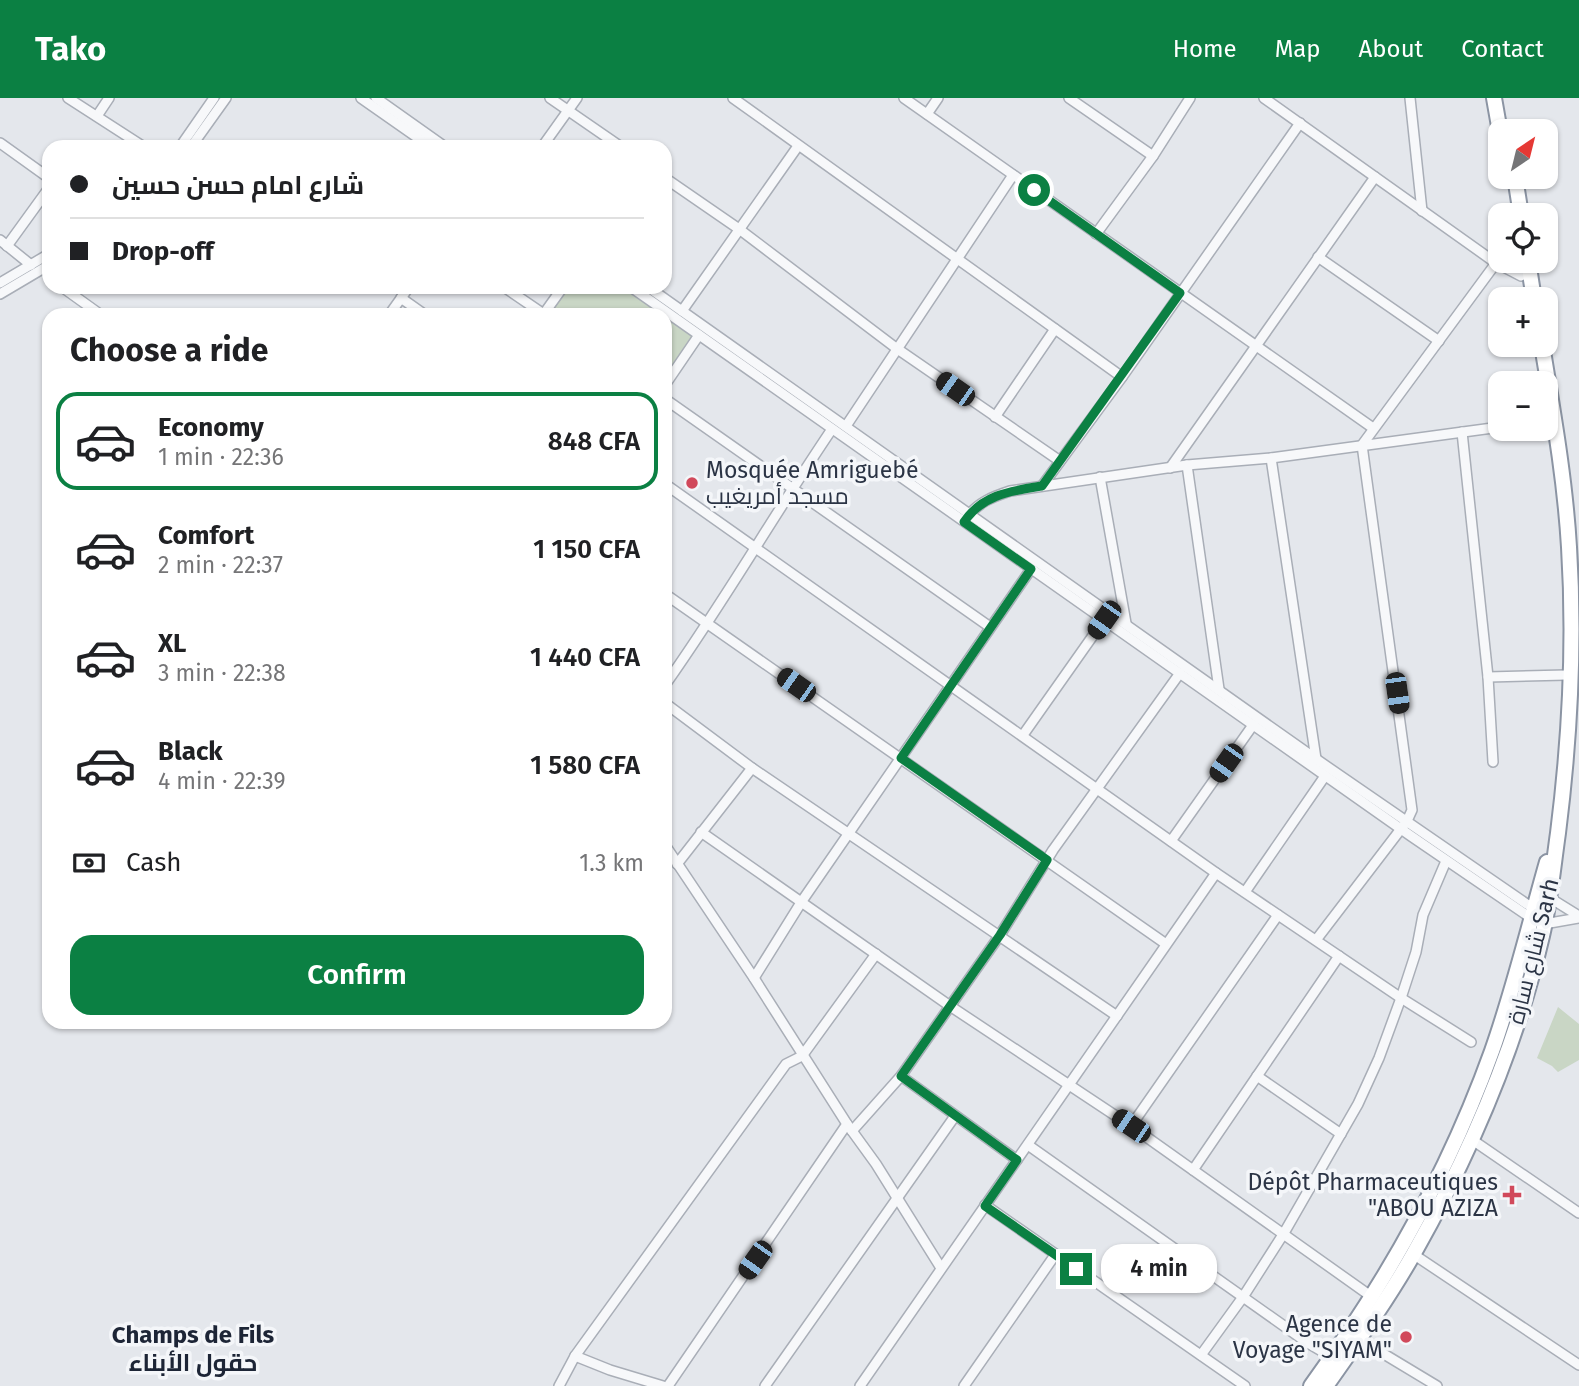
<!DOCTYPE html>
<meta charset="utf-8">
<style>
body{margin:0;font-family:"Fira Sans",Cairo,sans-serif;background:#f6f6f6;color:#202124;height:100vh;display:flex;flex-direction:column;font-size:26px;white-space:nowrap}
*{box-sizing:border-box;margin:0}
p{font-size:23px;color:#757577}
.icon{flex:none;width:38px;height:38px;fill:none;stroke:currentColor;stroke-width:2;stroke-linecap:round;stroke-linejoin:round}
.map{position:relative;flex:1;overflow:hidden}
.details{position:absolute;left:42px;top:210px;width:630px;height:721px;display:flex;flex-direction:column;background:#fff;border-radius:21px;box-shadow:0 2px 5px #0004}
.details>*{flex:none}
.hud{position:absolute;left:42px;top:42px;width:630px;height:154px;border-radius:21px;box-shadow:0 2px 5px #0004;display:grid;align-content:center;height:154px;padding:0 28px;background:#fff}
.needle{width:46px;rotate:35deg}
.tools{position:absolute;left:1488px;top:21px;display:grid;gap:14px}
.tools a{display:grid;place-items:center;width:70px;height:70px;border-radius:14px;background:#fff;box-shadow:0 2px 5px #0004;font-size:35px}
.end{position:absolute;width:32px;height:32px;margin:-16px;border:9px solid #0b8043;background:#fff;box-shadow:0 0 0 4px #fff}
.from{border-radius:50%}
.bubble{position:absolute;height:49px;border-radius:21px;background:#fff;box-shadow:0 2px 5px #0004;font-size:23px;font-weight:600;line-height:49px;text-align:center}
.car{position:absolute;width:21px;height:42px;margin:-21px -10px;border-radius:9px;box-shadow:0 0 5px 2px #0007;background:linear-gradient(#222 24%,#8ab4d8 0 40%,#222 0 76%,#8ab4d8 0 86%,#222 0)}
.hud b{display:flex;align-items:center;gap:24px;height:66px;font-size:26px}
.hud b+b{border-top:2px solid #e0e0e0}
.hud i{width:18px;height:18px;background:#202124}
ul{padding:0;list-style:none}
li{display:flex;align-items:center;gap:21px;height:98px;margin:0 14px 10px;padding:0 14px;border:4px solid transparent;border-radius:21px}
li div{flex:1}
li b{display:block;font-size:26px}
li em{font-style:normal;font-weight:600}
li.on{border-color:#0b8043}
li>.icon{width:63px;height:63px;stroke-width:1.5}
h2{padding:0 28px;font-size:32px;line-height:84px}
.pay{display:flex;align-items:center;gap:18px;height:77px;padding:0 28px;font-size:26px}
.pay p{margin-inline-start:auto}
.cta{display:flex;gap:14px;margin-top:auto;padding:14px 28px}
.cta a{flex:1;height:80px;border-radius:21px;background:#0b8043;color:#fff;font-size:28px;font-weight:600;line-height:80px;text-align:center}
header{display:flex;align-items:center;gap:42px;box-sizing:border-box;height:98px;padding:0 35px;background:#0b8043;color:#fff}
header strong{font-size:33px}
nav{display:flex;gap:38px;margin-inline-start:auto;font-size:24px}
.map>svg:first-child{display:block}
.green{fill:#c9d6c5}
.lines{fill:none;stroke-linecap:round;stroke-linejoin:round}
.minor-casing{stroke:#a9aeb7;stroke-width:12}
.highway-casing{stroke:#8b94a3;stroke-width:18}
.minor{stroke:#f7f8fa;stroke-width:9}
.highway{stroke:#fff;stroke-width:14}
.route{stroke:#0b8043;stroke-width:9}
.poi-dot{fill:#d1495b;stroke:#f4f6f9;stroke-width:2.5}
.labels{text-anchor:middle;stroke-width:7;stroke-linejoin:round;paint-order:stroke}
.poi-label{font-size:23px;fill:#2b3445;stroke:#f4f6f9;text-anchor:end}
.street-label{font-size:23px;fill:#2b3445;stroke:#f4f6f9}
.neighbourhood-label{font-size:24px;font-weight:bold;fill:#1d2536;stroke:#f4f6f9}
</style>
<header>
<strong>Tako</strong>
<nav><a>Home</a><a>Map</a><a>About</a><a>Contact</a></nav>
</header>
<div class="map">
<svg width="1579" height="1288" viewBox="0 0 1579 1288">
<rect width="100%" height="100%" fill="#e4e7ec"/>
<g class="green">
<path d="M563,189H631L699,237L665,285V217H543Z"/>
<path d="M1558,909L1579,926V962L1558,974L1552,968L1537,960Z"/>
</g>
<g class="lines">
<g class="minor-casing">
<g id="minor">
<path d="M68,0L144,49"/>
<path d="M361,0L431,49"/>
<path d="M376,0L445,49"/>
<path d="M550,0L621,49"/>
<path d="M733,0L1122,279"/>
<path d="M904,0L1373,330"/>
<path d="M1069,0L1153,58"/>
<path d="M1264,0L1496,165L1521,178"/>
<path d="M1410,0L1422,113"/>
<path d="M927,16L938,0"/>
<path d="M97,18L109,0"/>
<path d="M0,45L49,80"/>
<path d="M180,49L214,0"/>
<path d="M191,49L226,0"/>
<path d="M542,49L577,0"/>
<path d="M665,80L739,131L896,250L1060,363"/>
<path d="M1096,136L1153,58L1190,0"/>
<path d="M0,142L31,167"/>
<path d="M7,148L49,90"/>
<path d="M1318,159L1439,243"/>
<path d="M0,185L49,156"/>
<path d="M62,189L101,217"/>
<path d="M504,189L545,217"/>
<path d="M631,189L1411,738L1531,820"/>
<path d="M648,189L1316,661L1534,811"/>
<path d="M0,196L49,167"/>
<path d="M401,200L425,217"/>
<path d="M682,213L798,48"/>
<path d="M389,217L409,189"/>
<path d="M543,217L563,189"/>
<path d="M665,287L699,237"/>
<path d="M665,301L990,529"/>
<path d="M995,319L1055,231"/>
<path d="M846,328L1013,77"/>
<path d="M1462,334L1488,579L1493,664"/>
<path d="M1271,360L1316,661"/>
<path d="M1187,367L1219,591"/>
<path d="M1170,370L1375,79"/>
<path d="M1100,379L1126,525"/>
<path d="M665,386L1216,775L1401,900L1471,944"/>
<path d="M1042,388L1122,279L1300,25"/>
<path d="M967,419C979,404 992,399 1010,393L1187,367L1271,360L1500,329"/>
<path d="M665,496L1166,846"/>
<path d="M1488,579L1566,577"/>
<path d="M665,587C724,504 775,415 832,331"/>
<path d="M665,605L752,670L1117,918"/>
<path d="M1023,637L1104,522"/>
<path d="M701,734L950,908L1131,1028L1372,1199"/>
<path d="M1171,743L1253,627"/>
<path d="M665,747L754,880L847,1026L876,1066L941,1170"/>
<path d="M677,766L752,670"/>
<path d="M1245,794L1325,678"/>
<path d="M1550,800L1579,818"/>
<path d="M1544,826L1579,820"/>
<path d="M1316,842L1407,723L1412,712L1362,347L1496,165"/>
<path d="M754,880L802,803L1031,471"/>
<path d="M901,978L1017,1062"/>
<path d="M1257,978L1341,1036"/>
<path d="M1131,1028L1278,817"/>
<path d="M852,1033L901,978L1000,837L1053,752L1180,575"/>
<path d="M1471,1041L1579,1115"/>
<path d="M1028,1047L1308,1245L1332,1259"/>
<path d="M1193,1072L1339,858"/>
<path d="M985,1107L1245,1288"/>
<path d="M1413,1156L1579,1267"/>
<path d="M1359,1241L1437,1288"/>
<path d="M1201,1257L1243,1199L1284,1135L1358,1006L1379,960L1401,900L1416,854L1423,817L1446,763"/>
<path d="M575,1258L610,1272L663,1288"/>
<path d="M559,1288L575,1258L786,966L802,958L876,856"/>
<path d="M668,1288L847,1026"/>
<path d="M765,1288L955,1018"/>
<path d="M860,1288L1216,775"/>
<path d="M964,1288L1055,1157"/>
</g>
</g>
<g class="highway-casing">
<g id="highway">
<path d="M1494,0L1500,34"/>
<path d="M1515,79L1521,117"/>
<path d="M1528,163L1534,201"/>
<path d="M1311,1288C1386,1185 1449,1073 1492,953C1514,891 1529,827 1547,764"/>
<path d="M1326,1288C1357,1244 1388,1201 1414,1155C1470,1056 1516,949 1542,838C1550,804 1553,770 1558,735C1570,640 1575,545 1569,449C1565,381 1553,314 1542,247"/>
</g>
</g>
<use href="#minor" class="minor"/>
<use href="#highway" class="highway"/>
</g>
<g class="lines">
<path class="route" d="M1034,92L1180,195L1042,388C1011,393 983,396 964,424L1031,471L901,660L1047,762L1000,837L901,978L1017,1062L985,1108L1076,1171"/>
</g>
<g class="poi-dot">
<circle cx="692" cy="385" r="7"/>
<path d="M1508.5 1086.5h7v7h7v7h-7v7h-7v-7h-7v-7h7z"/>
<circle cx="1406" cy="1239" r="7"/>
</g>
<g class="labels">
<g class="poi-label">
<text x="706" y="380" text-anchor="start">Mosquée Amriguebé<tspan x="706" dy="26">مسجد أمريغيب</tspan></text>
<text x="1498" y="1092">Dépôt Pharmaceutiques<tspan x="1498" dy="26">"ABOU AZIZA</tspan></text>
<text x="1392" y="1234">Agence de<tspan x="1392" dy="26">Voyage "SIYAM"</tspan></text>
</g>
<g class="street-label">
<text transform="translate(1533 853) rotate(-76)" y="8">شارع سارة Sarh</text>
</g>
<g class="neighbourhood-label">
<text x="193" y="1245">Champs de Fils<tspan x="193" dy="28">حقول الأبناء</tspan></text>
</g>
</g>
</svg>
<div class="tools">
<a><svg class="needle" viewBox="-14 -14 28 28"><path d="M0-13l5 13h-10z" fill="#e53935"/><path d="M0 13l5-13h-10z" fill="#757577"/></svg></a>
<a><svg class="icon" aria-label="locate" viewBox="0 0 24 24"><circle cx="12" cy="12" r="6"/><path d="M12 2v4M12 18v4M2 12h4M18 12h4"/></svg></a>
<a>+</a>
<a>−</a>
</div>
<i class="end from" style="left:1034px;top:92px"></i>
<i class="end" style="left:1076px;top:1171px"></i>
<div class="bubble" style="left:1101px;top:1146px;width:116px">4 min</div>
<i class="car" style="left:955px;top:291px;rotate:305deg"></i>
<i class="car" style="left:1104px;top:522px;rotate:215deg"></i>
<i class="car" style="left:796px;top:587px;rotate:305deg"></i>
<i class="car" style="left:1397px;top:595px;rotate:172deg"></i>
<i class="car" style="left:1226px;top:665px;rotate:215deg"></i>
<i class="car" style="left:1131px;top:1028px;rotate:304deg"></i>
<i class="car" style="left:755px;top:1162px;rotate:215deg"></i>
<div class="hud">
<b><i class="from"></i>شارع امام حسن حسين</b>
<b><i></i>Drop-off</b>
</div>
<section class="details">
<h2>Choose a ride</h2>
<ul>
<li class="on"><svg class="icon" aria-label="car" viewBox="0 0 24 24"><path d="M5 17H2v-5l4-1 3-4h7l3 4 3 1v5h-3M9 17h6M6 11h13"/><circle cx="7" cy="17" r="2"/><circle cx="17" cy="17" r="2"/></svg><div><b>Economy</b><p>1 min · 22:36</p></div><em>848 CFA</em></li>
<li><svg class="icon" aria-label="car" viewBox="0 0 24 24"><path d="M5 17H2v-5l4-1 3-4h7l3 4 3 1v5h-3M9 17h6M6 11h13"/><circle cx="7" cy="17" r="2"/><circle cx="17" cy="17" r="2"/></svg><div><b>Comfort</b><p>2 min · 22:37</p></div><em>1 150 CFA</em></li>
<li><svg class="icon" aria-label="car" viewBox="0 0 24 24"><path d="M5 17H2v-5l4-1 3-4h7l3 4 3 1v5h-3M9 17h6M6 11h13"/><circle cx="7" cy="17" r="2"/><circle cx="17" cy="17" r="2"/></svg><div><b>XL</b><p>3 min · 22:38</p></div><em>1 440 CFA</em></li>
<li><svg class="icon" aria-label="car" viewBox="0 0 24 24"><path d="M5 17H2v-5l4-1 3-4h7l3 4 3 1v5h-3M9 17h6M6 11h13"/><circle cx="7" cy="17" r="2"/><circle cx="17" cy="17" r="2"/></svg><div><b>Black</b><p>4 min · 22:39</p></div><em>1 580 CFA</em></li>
</ul>
<div class="pay"><svg class="icon" aria-label="cash" viewBox="0 0 24 24"><path d="M3 7h18v10H3z"/><circle cx="12" cy="12" r="2"/></svg>Cash<p>1.3 km</p></div>
<div class="cta"><a>Confirm</a></div>
</section>
</div>
